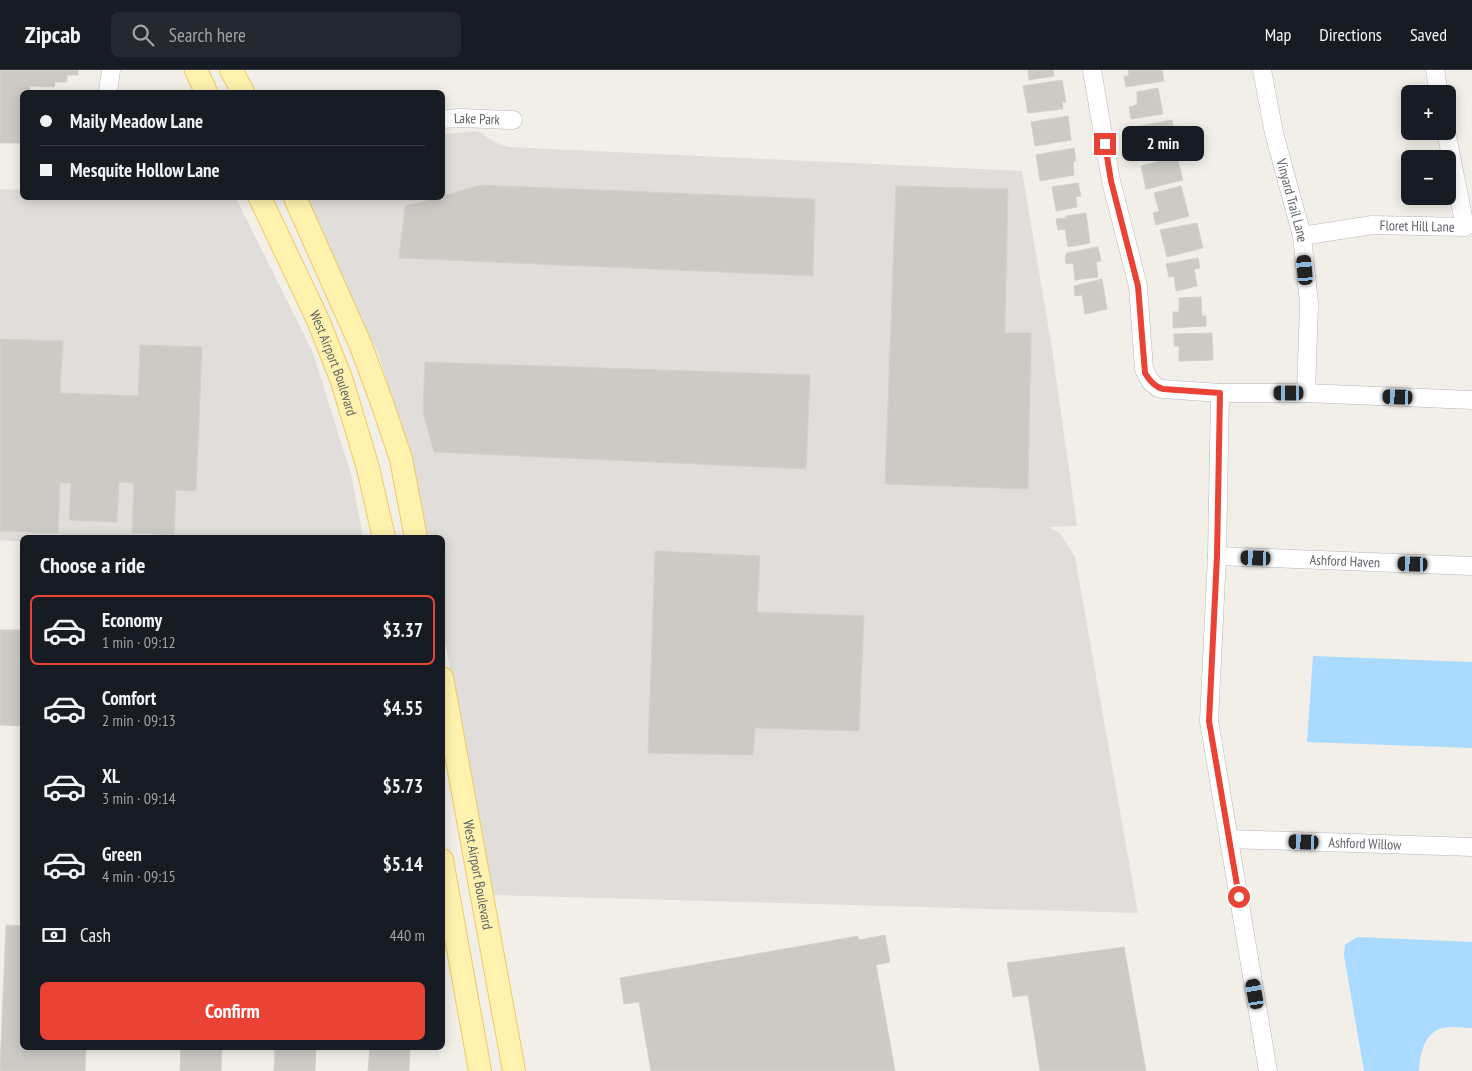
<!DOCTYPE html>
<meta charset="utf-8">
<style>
body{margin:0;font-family:"PT Sans Narrow",sans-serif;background:#242831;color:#f1f3f6;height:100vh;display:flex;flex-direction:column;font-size:19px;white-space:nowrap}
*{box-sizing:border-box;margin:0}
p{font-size:16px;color:#9ea1a6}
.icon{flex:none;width:28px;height:28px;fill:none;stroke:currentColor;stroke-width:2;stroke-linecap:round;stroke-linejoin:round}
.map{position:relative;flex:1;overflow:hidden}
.side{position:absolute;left:20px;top:465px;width:425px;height:515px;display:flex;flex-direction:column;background:#171b24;border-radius:8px;box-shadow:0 2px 12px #0003}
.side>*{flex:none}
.guide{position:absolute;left:20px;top:20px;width:425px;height:110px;border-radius:8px;box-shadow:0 2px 12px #0003;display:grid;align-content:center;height:110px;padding:0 20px;background:#171b24}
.tools{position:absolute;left:1401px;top:15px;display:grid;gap:10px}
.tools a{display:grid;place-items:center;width:55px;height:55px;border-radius:8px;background:#171b24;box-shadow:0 2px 12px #0003;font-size:25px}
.end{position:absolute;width:22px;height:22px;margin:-11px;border:6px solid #ea4335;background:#fff;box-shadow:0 0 0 2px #fff}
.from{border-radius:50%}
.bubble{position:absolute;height:35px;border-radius:8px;background:#171b24;box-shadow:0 2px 12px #0003;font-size:16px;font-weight:700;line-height:35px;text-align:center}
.car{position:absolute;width:15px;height:30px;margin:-15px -8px;border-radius:6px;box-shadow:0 0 4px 1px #0007;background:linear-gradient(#222 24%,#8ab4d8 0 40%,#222 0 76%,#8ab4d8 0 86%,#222 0)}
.guide b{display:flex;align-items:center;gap:18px;height:48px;font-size:19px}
.guide b+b{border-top:1px solid #363941}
.guide i{width:12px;height:12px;background:#f1f3f6}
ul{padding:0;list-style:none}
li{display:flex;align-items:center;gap:15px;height:70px;margin:0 10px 8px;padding:0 10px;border:2px solid transparent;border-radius:8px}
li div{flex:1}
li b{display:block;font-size:19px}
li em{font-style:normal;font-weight:700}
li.current{border-color:#ea4335}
li>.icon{width:45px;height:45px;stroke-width:1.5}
h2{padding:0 20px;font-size:22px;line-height:60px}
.pay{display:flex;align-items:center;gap:12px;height:55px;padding:0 20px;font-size:19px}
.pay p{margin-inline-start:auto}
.primary-button{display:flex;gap:10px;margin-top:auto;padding:10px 20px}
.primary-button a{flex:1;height:58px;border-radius:8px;background:#ea4335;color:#fff;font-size:20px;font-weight:700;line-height:58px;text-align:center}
header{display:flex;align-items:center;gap:30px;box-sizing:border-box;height:70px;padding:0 25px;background:#171b24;border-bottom:1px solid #363941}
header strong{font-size:24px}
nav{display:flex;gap:28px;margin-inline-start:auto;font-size:18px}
.search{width:350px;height:45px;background:#242831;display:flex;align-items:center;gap:12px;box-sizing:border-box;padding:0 18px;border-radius:8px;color:#9ea1a6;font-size:19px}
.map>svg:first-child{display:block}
.industrial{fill:#e0deda}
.water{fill:#aadaff}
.building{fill:#cccac5;stroke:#d6d1c6}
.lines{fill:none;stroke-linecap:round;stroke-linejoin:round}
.minor-casing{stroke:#b5b8bc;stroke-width:19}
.major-casing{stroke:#f2c960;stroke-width:24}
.minor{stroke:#fff;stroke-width:18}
.major{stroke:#fff2af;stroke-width:22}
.route{stroke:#ea4335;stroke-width:6}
.labels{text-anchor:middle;stroke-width:4.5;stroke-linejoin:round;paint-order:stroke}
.street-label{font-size:14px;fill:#5f6368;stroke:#fff}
</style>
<header>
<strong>Zipcab</strong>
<div class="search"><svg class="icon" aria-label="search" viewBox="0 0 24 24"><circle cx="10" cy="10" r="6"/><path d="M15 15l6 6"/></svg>Search here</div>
<nav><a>Map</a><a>Directions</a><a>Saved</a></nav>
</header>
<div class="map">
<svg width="1472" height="1001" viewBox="0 0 1472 1001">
<rect width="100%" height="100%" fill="#f1efe8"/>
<g class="industrial">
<path d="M478,61L494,72L508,77L1022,101L1052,279L1077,456L1049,457L1060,463L1075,487L1138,843L491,825L443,559L442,468L426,467L405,374L379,285L301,128H442L443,64Z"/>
<path d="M0,119L22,120V128H236L313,283L351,404L363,467L22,468V472L0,470Z"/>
</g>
<g class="water">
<path d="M1313,586L1472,592V678L1307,672Z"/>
<path d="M1357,867L1472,872V958C1462,958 1449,955 1439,959C1423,966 1420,986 1419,1001H1364L1344,885L1345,875Z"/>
</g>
<g class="building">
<path d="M0,0H78V5H67V12H55L54,17L30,16V22H22V73H0Z"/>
<path d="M1028,0H1053L1054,6L1029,10Z"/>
<path d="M1128,0H1162L1164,11L1126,17L1124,6H1129Z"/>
<path d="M1062,10L1066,32H1062L1063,39L1028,43L1023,16Z"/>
<path d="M1158,18L1163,44L1131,49L1129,37L1137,35V22Z"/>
<path d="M1068,46L1071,70L1035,76L1031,52Z"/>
<path d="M1172,50L1177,77L1141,84L1140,77L1137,78L1134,57Z"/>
<path d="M1074,78L1076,91H1073L1074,105L1040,111L1036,85Z"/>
<path d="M1177,87L1183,110L1146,119L1141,96Z"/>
<path d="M1078,113L1081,126L1076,127L1077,137L1056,141L1052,117Z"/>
<path d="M481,115L815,129L813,206L399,188L405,136L437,128H442V126Z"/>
<path d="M896,116L1008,119L1005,263H1031L1028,419L885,414Z"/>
<path d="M1181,116L1189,146L1156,155L1153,143L1159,141L1154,123Z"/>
<path d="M1086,143L1090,173L1068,177L1065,159L1058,160L1056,149L1066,148V146Z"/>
<path d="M1197,153L1203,178L1167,187L1160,160Z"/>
<path d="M1098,177L1101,191L1096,192L1098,207L1075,210L1073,193L1066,194L1065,187L1067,183Z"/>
<path d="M1198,188L1200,198L1194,199L1197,216L1176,221L1174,206L1169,207L1166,194Z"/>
<path d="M1102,209L1107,239L1085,244L1082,225L1075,226L1074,216Z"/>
<path d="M1201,227L1202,246H1206V256L1173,258V242H1179V228Z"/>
<path d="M1212,263L1213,290L1179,291V276H1174V264Z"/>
<path d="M0,269L63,271L60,323L138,326L140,275L202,277L196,421L176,420L174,465L132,463L134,413L119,412L117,452L69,450L71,413H60L58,463L0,461Z"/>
<path d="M425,292L810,305L806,399L434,382L423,342Z"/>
<path d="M655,481L760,486L757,542L864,546L859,661L755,658L753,685L648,683Z"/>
<path d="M0,560H22V656L0,655Z"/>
<path d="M6,855L22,856V978H86L85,1001H0Z"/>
<path d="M885,865L890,892L876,895L895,1001H651L639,932L624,934L620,908L858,866L859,870Z"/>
<path d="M1124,877L1146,1001H1040L1028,925L1013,927L1007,893Z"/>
<path d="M181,978H222L221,1001H180Z"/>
<path d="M275,978H316L315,1001H274Z"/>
<path d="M370,978H410L409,1001H368Z"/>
</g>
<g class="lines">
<g class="minor-casing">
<g id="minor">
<path d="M1092,0L1111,111L1138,216L1144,299L1150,311L1158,318L1163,319L1220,323H1306L1472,330"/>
<path id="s1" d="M1262,0L1274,63L1302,166L1309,234L1306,323"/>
<path d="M1435,0L1439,24"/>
<path d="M108,22L111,0"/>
<path id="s2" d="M442,49L461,48L513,50"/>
<path id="s3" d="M1302,166L1372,155L1465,157L1446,61"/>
<path d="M1220,323L1217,486L1209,651L1268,1001"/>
<path id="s4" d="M1217,486L1472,496"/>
<path id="s5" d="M1229,769L1472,777"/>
</g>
</g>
<g class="major-casing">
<g id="major">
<path d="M196,0L206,22"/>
<path d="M231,0L243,22"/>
<path id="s6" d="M260,128L318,250L342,311L368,398L384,468"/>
<path d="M295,128L361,276L382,333L401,389L416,468"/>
<path id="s7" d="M442,608L514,1001"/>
<path d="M442,790L480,1001"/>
</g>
</g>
<use href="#minor" class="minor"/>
<use href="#major" class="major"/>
</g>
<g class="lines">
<path class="route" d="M1105,74L1111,111L1138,216L1145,303C1149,310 1155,317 1163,319L1220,323L1217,486L1209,651L1239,827"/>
</g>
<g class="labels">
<g class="street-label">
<text dy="5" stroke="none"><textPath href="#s2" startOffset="35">Lake Park</textPath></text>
<text dy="5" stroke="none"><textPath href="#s1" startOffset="134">Vinyard Trail Lane</textPath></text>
<text dy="5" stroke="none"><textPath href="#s3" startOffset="116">Floret Hill Lane</textPath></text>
<text dy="5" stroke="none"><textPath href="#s6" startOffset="181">West Airport Boulevard</textPath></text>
<text dy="5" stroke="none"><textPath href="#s4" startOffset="128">Ashford Haven</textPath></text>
<text dy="5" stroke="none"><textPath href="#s5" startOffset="136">Ashford Willow</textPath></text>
<text dy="5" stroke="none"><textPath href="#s7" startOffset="200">West Airport Boulevard</textPath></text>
</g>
</g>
</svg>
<div class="tools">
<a>+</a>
<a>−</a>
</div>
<i class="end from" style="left:1239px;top:827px"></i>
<i class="end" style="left:1105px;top:74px"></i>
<div class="bubble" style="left:1122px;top:56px;width:82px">2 min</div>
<i class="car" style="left:1305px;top:200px;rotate:355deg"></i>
<i class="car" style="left:1289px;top:323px;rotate:270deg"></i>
<i class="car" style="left:1398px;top:327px;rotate:272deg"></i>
<i class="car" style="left:1256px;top:488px;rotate:272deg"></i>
<i class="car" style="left:1413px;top:494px;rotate:272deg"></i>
<i class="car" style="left:1304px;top:772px;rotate:272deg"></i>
<i class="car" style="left:1255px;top:924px;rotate:350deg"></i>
<div class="guide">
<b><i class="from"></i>Maily Meadow Lane</b>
<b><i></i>Mesquite Hollow Lane</b>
</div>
<section class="side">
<h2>Choose a ride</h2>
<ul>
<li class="current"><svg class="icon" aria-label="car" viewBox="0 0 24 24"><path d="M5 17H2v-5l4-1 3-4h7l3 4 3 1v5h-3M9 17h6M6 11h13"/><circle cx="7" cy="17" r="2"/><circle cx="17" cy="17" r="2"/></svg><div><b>Economy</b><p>1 min · 09:12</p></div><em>$3.37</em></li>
<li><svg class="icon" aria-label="car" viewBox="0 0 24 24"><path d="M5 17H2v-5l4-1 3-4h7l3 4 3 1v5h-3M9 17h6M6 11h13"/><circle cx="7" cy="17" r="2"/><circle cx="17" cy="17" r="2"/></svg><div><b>Comfort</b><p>2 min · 09:13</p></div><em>$4.55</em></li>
<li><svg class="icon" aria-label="car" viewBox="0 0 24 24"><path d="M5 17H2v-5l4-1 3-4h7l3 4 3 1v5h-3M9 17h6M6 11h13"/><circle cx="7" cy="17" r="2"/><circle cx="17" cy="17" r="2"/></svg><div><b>XL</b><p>3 min · 09:14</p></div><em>$5.73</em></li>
<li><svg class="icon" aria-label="car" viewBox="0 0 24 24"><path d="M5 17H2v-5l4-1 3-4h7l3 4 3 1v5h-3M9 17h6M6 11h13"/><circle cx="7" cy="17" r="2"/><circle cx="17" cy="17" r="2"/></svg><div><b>Green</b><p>4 min · 09:15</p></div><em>$5.14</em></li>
</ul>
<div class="pay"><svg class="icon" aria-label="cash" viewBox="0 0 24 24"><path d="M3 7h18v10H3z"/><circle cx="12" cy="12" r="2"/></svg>Cash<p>440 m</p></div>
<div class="primary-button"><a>Confirm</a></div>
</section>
</div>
